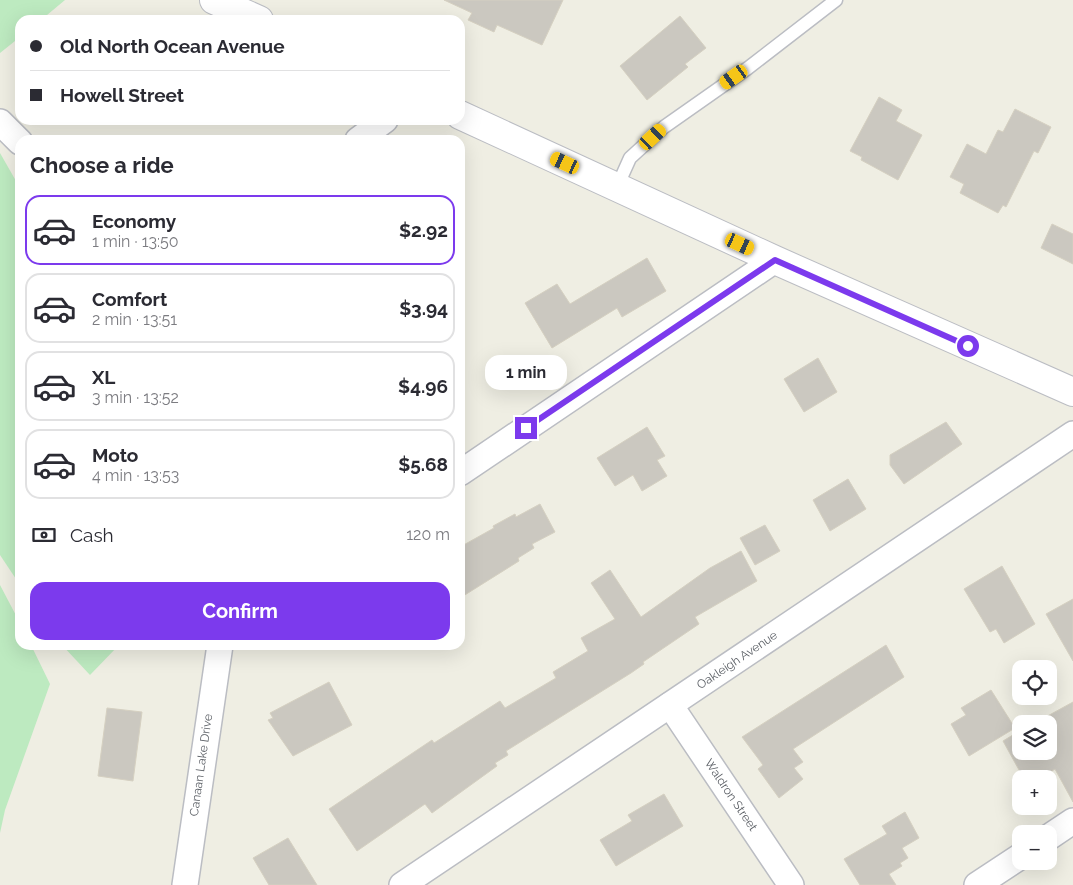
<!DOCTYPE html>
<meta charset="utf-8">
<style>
body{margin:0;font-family:Raleway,sans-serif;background:#f7f7f7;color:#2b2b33;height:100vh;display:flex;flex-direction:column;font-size:19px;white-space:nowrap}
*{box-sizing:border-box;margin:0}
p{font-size:16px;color:#7c7c81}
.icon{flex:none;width:28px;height:28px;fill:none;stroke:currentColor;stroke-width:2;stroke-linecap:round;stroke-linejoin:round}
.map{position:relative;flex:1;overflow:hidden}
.details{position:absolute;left:15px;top:135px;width:450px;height:515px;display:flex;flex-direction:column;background:#fff;border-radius:15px;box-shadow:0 5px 20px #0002}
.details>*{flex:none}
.hud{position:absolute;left:15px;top:15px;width:450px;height:110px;border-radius:15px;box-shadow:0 5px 20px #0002;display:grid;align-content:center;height:110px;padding:0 15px;background:#fff}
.buttons{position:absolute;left:1012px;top:660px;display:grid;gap:10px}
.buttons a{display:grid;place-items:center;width:45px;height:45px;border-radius:10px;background:#fff;box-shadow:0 5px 20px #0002;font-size:25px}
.end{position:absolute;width:22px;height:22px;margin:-11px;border:6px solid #7c3aed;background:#fff;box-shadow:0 0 0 2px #fff}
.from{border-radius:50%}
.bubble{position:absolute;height:35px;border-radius:15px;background:#fff;box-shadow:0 5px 20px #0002;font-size:16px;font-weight:700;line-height:35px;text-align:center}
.car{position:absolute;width:15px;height:30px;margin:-15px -8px;border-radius:6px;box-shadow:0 0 4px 1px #0007;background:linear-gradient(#f5c518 24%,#345 0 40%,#f5c518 0 76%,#345 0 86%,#f5c518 0)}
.hud b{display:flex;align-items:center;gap:18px;height:48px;font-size:19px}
.hud b+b{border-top:1px solid #e1e1e2}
.hud i{width:12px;height:12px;background:#2b2b33}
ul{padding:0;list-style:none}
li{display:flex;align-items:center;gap:15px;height:70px;margin:0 10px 8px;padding:0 5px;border:2px solid #e1e1e2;border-radius:15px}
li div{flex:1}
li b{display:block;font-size:19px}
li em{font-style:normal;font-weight:700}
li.current{border-color:#7c3aed}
li>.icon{width:45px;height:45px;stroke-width:1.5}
h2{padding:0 15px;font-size:22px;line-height:60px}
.pay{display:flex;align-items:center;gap:12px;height:55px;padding:0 15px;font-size:19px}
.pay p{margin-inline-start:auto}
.action{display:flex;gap:10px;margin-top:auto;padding:10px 15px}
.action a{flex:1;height:58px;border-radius:15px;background:#7c3aed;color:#fff;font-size:20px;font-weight:700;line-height:58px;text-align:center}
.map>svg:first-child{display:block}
.green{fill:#bdeac0}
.building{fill:#cbc8c0;stroke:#d5d0c1}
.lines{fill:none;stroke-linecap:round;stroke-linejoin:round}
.service-casing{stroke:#bbbdc3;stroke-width:15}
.minor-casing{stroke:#bbbdc3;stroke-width:28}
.tertiary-casing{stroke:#bbbdc3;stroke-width:30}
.service{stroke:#fff;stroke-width:12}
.minor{stroke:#fff;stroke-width:25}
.tertiary{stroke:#fff;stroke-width:28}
.route{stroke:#7c3aed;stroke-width:6}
.labels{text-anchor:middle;stroke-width:4;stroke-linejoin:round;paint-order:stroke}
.street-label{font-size:12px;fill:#5b5f65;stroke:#fff}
</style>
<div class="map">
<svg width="1073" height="885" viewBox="0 0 1073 885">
<rect width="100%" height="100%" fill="#efeee3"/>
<g class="green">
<path d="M0,0H65L41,20H20V37L0,53Z"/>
<path d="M0,153L20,188V585L0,555Z"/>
<path d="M0,585L20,623V645H31L50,684L5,810L0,833Z"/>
<path d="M62,645H119L90,675Z"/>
</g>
<g class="building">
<path d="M444,0H563L542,45L497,25L494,32L468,20L472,13Z"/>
<path d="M680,16L706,48L685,64L688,67L647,100L620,66Z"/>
<path d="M879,97L902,110L896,121L922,135L898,180L861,160L862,157L850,151Z"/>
<path d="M1015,109L1051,127L1038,153L1034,151L1006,207L1003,205L998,213L960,193L964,184L950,177L967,144L986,154L998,130L1003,132Z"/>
<path d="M1052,224L1073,234V264L1041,248Z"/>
<path d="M647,258L666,291L622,317L617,308L552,348L525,303L557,284L570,304Z"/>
<path d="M818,358L837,392L804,412L784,379Z"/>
<path d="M946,422L962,444L904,484L890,465V455Z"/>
<path d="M647,427L665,456L657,460L667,476L642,491L633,475L615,486L597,458Z"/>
<path d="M848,479L866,509L830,531L813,500Z"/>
<path d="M540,504L555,532L532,544L534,548L518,558L519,561L460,598V547L494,528L493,526L515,514L516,517Z"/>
<path d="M765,525L780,551L755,565L740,538Z"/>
<path d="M741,551L757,581L695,617L699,624L643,662L644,664L631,673L506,751L508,755L495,763L497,766L432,813L425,804L357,851L329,809L432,740L434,743L500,701L505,708L556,678L553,672L588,651L581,638L615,619L591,583L610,570L641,617L710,568Z"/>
<path d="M1002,566L1035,624L1004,643L996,629L990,632L964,589Z"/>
<path d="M1073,599V661L1046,614Z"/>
<path d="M886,645L904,677L793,749L803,762L794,768L803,779L779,798L758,769L763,765L742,737Z"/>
<path d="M329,682L352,725L293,756L268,720L273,718L270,713Z"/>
<path d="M991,690L1015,728L969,756L951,724L966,715L961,708Z"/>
<path d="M1073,702V802L1055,769L1039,779H1024L1003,741L1021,730V751H1049V724H1033Z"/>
<path d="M107,708L142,712L133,781L98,776Z"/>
<path d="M664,794L683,826L616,866L600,840L632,821L628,815Z"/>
<path d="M905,812L919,838L902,848L908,858L900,863L902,866L889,874L896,885H860L844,859L887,834L882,826Z"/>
<path d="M288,838L317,885H269L253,858Z"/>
</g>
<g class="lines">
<g class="service-casing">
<path id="service" d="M617,187L630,158L664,127L748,68L836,0"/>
</g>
<g class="minor-casing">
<g id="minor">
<path d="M0,122L20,142"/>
<path d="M358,140L385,120"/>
<path d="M460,473L775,260"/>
<path d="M670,705L791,885"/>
<path d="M1049,837L1073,821"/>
<path d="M185,885L220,645"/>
<path d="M402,885L1073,434"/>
<path d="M977,885L1021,856"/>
</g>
</g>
<g class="tertiary-casing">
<g id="tertiary">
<path d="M214,0L259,20"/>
<path d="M460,115L775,260L1073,392"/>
</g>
</g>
<use href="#service" class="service"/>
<use href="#minor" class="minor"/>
<use href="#tertiary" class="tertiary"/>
</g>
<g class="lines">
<path class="route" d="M526,428L775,260L968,346"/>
</g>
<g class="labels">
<g class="street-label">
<text transform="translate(737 660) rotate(-34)" y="4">Oakleigh Avenue</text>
<text transform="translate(201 765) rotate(-82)" y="4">Canaan Lake Drive</text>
<text transform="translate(731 795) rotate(56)" y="4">Waldron Street</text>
</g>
</g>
</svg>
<div class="buttons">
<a><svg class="icon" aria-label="locate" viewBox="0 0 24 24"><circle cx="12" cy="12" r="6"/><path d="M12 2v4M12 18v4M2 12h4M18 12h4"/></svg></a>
<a><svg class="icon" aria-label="layers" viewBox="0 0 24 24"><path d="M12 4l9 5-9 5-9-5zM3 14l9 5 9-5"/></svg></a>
<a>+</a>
<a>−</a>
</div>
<i class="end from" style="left:968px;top:346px"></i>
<i class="end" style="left:526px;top:428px"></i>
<div class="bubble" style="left:485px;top:355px;width:82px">1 min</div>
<i class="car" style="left:734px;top:77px;rotate:235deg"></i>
<i class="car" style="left:653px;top:137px;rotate:47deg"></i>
<i class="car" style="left:565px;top:163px;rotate:295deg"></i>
<i class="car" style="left:740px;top:244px;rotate:115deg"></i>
<div class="hud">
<b><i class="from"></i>Old North Ocean Avenue</b>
<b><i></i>Howell Street</b>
</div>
<section class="details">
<h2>Choose a ride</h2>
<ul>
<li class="current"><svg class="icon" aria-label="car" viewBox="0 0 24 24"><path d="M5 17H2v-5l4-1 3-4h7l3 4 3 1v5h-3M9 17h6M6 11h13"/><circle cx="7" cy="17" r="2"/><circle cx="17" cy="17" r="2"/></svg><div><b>Economy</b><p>1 min · 13:50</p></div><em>$2.92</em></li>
<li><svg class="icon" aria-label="car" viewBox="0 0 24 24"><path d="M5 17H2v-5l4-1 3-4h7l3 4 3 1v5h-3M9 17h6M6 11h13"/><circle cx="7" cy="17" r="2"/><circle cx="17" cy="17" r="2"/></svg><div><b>Comfort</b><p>2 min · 13:51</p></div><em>$3.94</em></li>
<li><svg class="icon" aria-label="car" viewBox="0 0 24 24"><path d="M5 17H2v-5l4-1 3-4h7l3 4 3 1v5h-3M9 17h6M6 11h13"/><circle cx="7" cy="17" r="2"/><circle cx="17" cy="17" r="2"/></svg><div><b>XL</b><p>3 min · 13:52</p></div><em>$4.96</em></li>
<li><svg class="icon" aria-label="car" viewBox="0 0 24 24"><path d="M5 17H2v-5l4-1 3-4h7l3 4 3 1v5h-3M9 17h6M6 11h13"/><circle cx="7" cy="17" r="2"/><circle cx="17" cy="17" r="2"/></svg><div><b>Moto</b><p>4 min · 13:53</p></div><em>$5.68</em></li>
</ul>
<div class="pay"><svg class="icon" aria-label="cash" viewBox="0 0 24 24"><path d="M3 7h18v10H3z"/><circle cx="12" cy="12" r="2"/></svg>Cash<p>120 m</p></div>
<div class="action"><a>Confirm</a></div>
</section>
</div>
